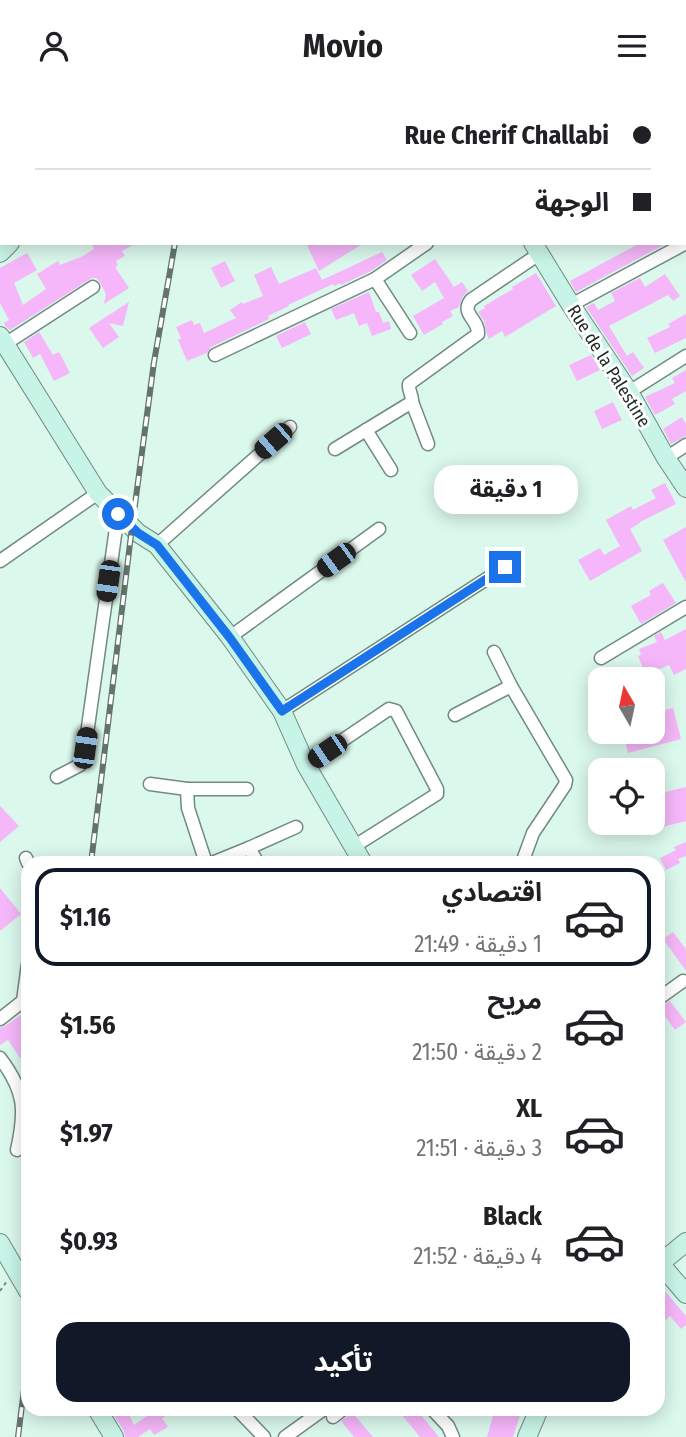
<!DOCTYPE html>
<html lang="ar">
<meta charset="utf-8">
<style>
body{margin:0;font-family:"Fira Sans Condensed","Noto Sans Arabic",sans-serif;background:#f6f6f6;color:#202124;direction:rtl;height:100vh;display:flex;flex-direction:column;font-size:26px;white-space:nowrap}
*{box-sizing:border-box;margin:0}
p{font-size:23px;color:#757577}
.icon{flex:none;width:38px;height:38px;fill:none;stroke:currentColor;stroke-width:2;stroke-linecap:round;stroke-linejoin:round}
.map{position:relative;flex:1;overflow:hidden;direction:ltr}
.panel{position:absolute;left:21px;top:765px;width:644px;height:560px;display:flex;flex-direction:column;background:#fff;border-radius:21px;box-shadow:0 4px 18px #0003;direction:rtl}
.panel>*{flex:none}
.banner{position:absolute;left:0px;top:0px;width:686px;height:154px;box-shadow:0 4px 18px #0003;direction:rtl;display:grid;align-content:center;height:154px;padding:0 35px;background:#fff}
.needle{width:46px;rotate:351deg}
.controls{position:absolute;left:588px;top:576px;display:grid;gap:14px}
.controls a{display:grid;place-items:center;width:77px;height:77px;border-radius:14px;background:#fff;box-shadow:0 4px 18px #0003;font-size:35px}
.end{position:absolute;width:32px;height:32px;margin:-16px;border:9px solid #1a73e8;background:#fff;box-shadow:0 0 0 4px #fff}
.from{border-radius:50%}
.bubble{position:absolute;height:49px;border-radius:21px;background:#fff;box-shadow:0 4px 18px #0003;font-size:23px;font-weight:700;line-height:49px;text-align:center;direction:rtl}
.car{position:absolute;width:21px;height:42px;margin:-21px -10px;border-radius:9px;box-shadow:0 0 5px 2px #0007;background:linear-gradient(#222 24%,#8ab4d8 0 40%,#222 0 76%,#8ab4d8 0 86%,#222 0)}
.banner b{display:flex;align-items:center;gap:24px;height:66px;font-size:26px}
.banner b+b{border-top:2px solid #e0e0e0}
.banner i{width:18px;height:18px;background:#202124}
ul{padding:12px 0 0;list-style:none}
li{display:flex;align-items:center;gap:21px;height:98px;margin:0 14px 10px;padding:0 21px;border:4px solid transparent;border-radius:21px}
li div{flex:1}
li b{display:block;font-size:26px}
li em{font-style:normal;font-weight:700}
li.active{border-color:#111827}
li>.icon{width:63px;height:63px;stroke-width:1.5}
.primary-button{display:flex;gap:14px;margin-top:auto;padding:14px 35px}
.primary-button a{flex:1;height:80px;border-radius:21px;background:#111827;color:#fff;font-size:28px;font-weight:700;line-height:80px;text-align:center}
header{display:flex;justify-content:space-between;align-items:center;height:91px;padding:0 35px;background:#fff;font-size:32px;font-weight:700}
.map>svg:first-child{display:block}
.building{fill:#f5b7f9}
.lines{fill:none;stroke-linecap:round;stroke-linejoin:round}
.street-casing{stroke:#718b81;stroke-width:15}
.secondary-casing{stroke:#718b81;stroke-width:20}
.path{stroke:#7a8e85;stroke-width:2;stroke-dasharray:3.5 3.5;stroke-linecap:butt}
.street{stroke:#fff;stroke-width:12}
.secondary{stroke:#c8f3e7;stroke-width:18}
.rail-casing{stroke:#62746c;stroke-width:6}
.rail{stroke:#fff;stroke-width:3.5;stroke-dasharray:10;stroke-linecap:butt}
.route{stroke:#1a73e8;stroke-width:9}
.labels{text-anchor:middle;stroke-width:6;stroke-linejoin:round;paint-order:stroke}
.street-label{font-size:18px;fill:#202b26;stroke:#fff}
</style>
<header><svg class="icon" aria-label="menu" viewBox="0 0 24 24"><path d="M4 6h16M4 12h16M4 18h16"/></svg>Movio<svg class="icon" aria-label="person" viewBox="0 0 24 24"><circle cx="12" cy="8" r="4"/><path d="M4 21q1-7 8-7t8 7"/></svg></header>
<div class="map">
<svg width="686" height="1346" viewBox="0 0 686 1346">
<rect width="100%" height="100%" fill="#dbf8ec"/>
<g class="building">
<path d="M91,152H137L122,160L125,165L116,170L118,175L115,176L129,197L104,213L106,203L100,191L96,187H92L10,239L5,235L4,232L9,229L0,212V177L27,162L37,179L14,192L23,214L46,198L37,183L58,170L60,174L81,166L94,158Z"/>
<path d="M306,152H364L319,180Z"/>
<path d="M640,152H667L576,201L570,190Z"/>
<path d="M382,161L387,169L371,180L341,194L340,192L334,195L333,193L288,214L289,215L268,225L269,228L211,256L207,262L187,270L178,249L181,247L176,236L192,229L194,234L200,232L204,242L236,227L230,219L242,211L243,213L263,205L254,184L271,176L279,193L316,177L322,189Z"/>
<path d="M435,168L454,196L462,191L468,200L463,205L459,216L450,220L453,225L442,231L443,233L424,244L413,225L444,207L435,191L422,200L411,184Z"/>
<path d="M225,170L235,190L221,197L211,177Z"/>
<path d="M536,182L556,215L505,246L502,240L489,248L487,244L484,230L478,221L485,217L484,215L513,198L512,196Z"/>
<path d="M665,183L680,205L673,210L668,204L609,235L627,265L633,261L644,277L632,285L586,216L594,212L598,219L615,210L611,202L640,187L645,196Z"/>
<path d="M369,201L376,221H379L383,232L389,230L391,238L372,245L367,232L359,235L354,222L336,229L331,218Z"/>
<path d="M129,211L123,235L109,232L119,246L103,257L89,237Z"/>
<path d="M686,223V247L655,262L647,247L670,236L668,233Z"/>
<path d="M305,231L311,243L282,257L276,245Z"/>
<path d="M39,241L53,264L59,261L70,282L54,290L40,263L33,267L24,251Z"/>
<path d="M591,264L600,279L577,290L569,274Z"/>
<path d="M686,279V300L672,308L675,313L655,324L645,306L675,292L672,287Z"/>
<path d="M613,311L622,329L602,338L594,320Z"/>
<path d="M682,326L686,333V345L671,353L663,338Z"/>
<path d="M665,392L676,413L640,431V432L630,438L642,460L590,490L578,469L600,457L604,464L620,455L606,429L631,415L633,419L656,407L651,399Z"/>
<path d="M686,436V491L663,449Z"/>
<path d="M663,492L676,512L641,533L631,515L651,504L649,500Z"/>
<path d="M686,538V578L674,584L669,574L646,584L638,565L641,564L639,558L657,551L654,545L661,541L665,549Z"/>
<path d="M673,617L681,648L628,662L623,640H653V622Z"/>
<path d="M686,696V730L642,741L639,732H653V704Z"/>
<path d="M0,715L19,735L0,751Z"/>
<path d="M686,751V765L678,768L680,772L666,779L660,767L676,759L674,756Z"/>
<path d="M0,797L21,823L0,840Z"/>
<path d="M673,841L686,858V880L663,848Z"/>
<path d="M670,910L686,931L675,939L659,917Z"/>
<path d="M28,919V962L20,967L8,949L0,954V937L5,935Z"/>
<path d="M658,1192L686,1225V1234L681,1238L670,1225L658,1236Z"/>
<path d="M110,1318H126L134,1334L150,1323L147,1318H176L162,1327L168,1336L154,1344L150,1338L138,1346H125L124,1340Z"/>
<path d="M397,1318H416L439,1346H420Z"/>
<path d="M495,1318H522L513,1346H487Z"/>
<path d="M351,1320L373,1346H354L341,1330L349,1324Z"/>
</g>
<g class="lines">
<g class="street-casing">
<g id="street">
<path d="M658,0L659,2"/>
<path d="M171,2V0"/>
<path d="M506,2L511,0"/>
<path d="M684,32L686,31"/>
<path d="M684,108L686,111"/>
<path d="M0,122L2,127"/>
<path d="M571,214L686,152"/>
<path d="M410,242L375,188L427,152"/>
<path d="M5,253L93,196"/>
<path d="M215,264L375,188"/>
<path d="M629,301L686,265"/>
<path d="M412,311L428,353"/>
<path d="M366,339L391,379"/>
<path d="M335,358L412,311C413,305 408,300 409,293L478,243C479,228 460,223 471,209L539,163"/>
<path d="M666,367L686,354"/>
<path d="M157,454L290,336"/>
<path d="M0,470L98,402"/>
<path d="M230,546L379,438"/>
<path d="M494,561L511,595L566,689L565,694L533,742L522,772"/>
<path d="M601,567L686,516"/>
<path d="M282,620L505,476"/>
<path d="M455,624L511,595"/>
<path d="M306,674L389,618L396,620L437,698V703L353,756"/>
<path d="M57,686L80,674L85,657L118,423"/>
<path d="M150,693L187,698"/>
<path d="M26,767L28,772"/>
<path d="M206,772L188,717L187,698H247"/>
<path d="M212,772L249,757"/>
<path d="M258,772L249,757L296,736"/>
<path d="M658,908L683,890"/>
<path d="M0,928L23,910L28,873"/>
<path d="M0,967C25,1000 26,1019 17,1059"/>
<path d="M237,1318L264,1346"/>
<path d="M432,1318L448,1335L453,1346"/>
<path d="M333,1326L343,1318"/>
<path d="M285,1346L324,1318"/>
</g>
</g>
<g class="secondary-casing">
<g id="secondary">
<path d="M73,0V2"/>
<path d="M441,0V2"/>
<path d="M349,2L354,0"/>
<path d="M0,144L2,142"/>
<path d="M533,152L571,214L629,301L666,367L686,397"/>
<path d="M0,162L10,152"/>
<path d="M0,245L98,402L138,442L157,454L230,546L282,620L306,674L363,772"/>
<path d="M0,1152L28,1200"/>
<path d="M658,1170L686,1203"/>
<path d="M658,1174L686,1151"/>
<path d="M97,1318L114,1346"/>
<path d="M527,1346L539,1318"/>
</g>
</g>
<g class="path">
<path d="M0,1200L7,1190"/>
<path d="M24,1213L28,1221"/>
</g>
<use href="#street" class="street"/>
<use href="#secondary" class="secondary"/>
<g class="rail-casing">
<g id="rail">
<path d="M217,2L218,0"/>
<path d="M91,772L132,436L154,271L175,152"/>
<path d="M18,1346L28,1267"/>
</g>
</g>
<use href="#rail" class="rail"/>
</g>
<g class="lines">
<path class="route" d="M118,423L138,442L157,454L230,547L282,620L505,476"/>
</g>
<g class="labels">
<g class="street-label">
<text transform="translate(609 275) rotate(58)" y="6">Rue de la Palestine</text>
</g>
</g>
</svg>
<div class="controls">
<a><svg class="needle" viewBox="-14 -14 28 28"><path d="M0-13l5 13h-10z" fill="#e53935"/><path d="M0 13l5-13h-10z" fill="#757577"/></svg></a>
<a><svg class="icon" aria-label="locate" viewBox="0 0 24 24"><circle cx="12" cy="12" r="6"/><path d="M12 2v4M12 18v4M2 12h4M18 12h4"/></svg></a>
</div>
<i class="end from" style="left:118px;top:423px"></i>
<i class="end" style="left:505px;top:476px"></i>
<div class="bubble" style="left:434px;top:374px;width:144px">1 دقيقة</div>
<i class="car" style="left:273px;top:350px;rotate:229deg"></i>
<i class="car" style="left:336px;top:469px;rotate:234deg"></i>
<i class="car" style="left:108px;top:490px;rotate:188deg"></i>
<i class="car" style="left:85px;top:657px;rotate:8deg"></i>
<i class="car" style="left:327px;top:660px;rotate:236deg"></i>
<div class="banner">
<b><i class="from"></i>Rue Cherif Challabi</b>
<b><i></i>الوجهة</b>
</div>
<section class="panel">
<ul>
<li class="active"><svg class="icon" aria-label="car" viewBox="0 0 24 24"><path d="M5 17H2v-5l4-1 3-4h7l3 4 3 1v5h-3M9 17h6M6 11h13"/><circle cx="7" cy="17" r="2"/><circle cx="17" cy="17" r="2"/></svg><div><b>اقتصادي</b><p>1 دقيقة · 21:49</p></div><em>$1.16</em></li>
<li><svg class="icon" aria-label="car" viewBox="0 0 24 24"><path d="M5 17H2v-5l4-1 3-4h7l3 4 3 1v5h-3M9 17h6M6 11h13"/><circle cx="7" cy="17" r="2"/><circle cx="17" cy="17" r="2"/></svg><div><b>مريح</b><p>2 دقيقة · 21:50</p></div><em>$1.56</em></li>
<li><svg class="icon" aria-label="car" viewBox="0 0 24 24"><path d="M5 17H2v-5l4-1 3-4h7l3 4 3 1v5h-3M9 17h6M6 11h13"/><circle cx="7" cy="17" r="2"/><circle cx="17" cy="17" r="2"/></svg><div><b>XL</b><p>3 دقيقة · 21:51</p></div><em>$1.97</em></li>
<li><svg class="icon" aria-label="car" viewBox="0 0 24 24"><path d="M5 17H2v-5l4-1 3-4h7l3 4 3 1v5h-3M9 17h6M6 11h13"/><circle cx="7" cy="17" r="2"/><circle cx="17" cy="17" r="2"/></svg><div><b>Black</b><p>4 دقيقة · 21:52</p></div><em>$0.93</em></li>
</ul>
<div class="primary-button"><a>تأكيد</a></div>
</section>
</div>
